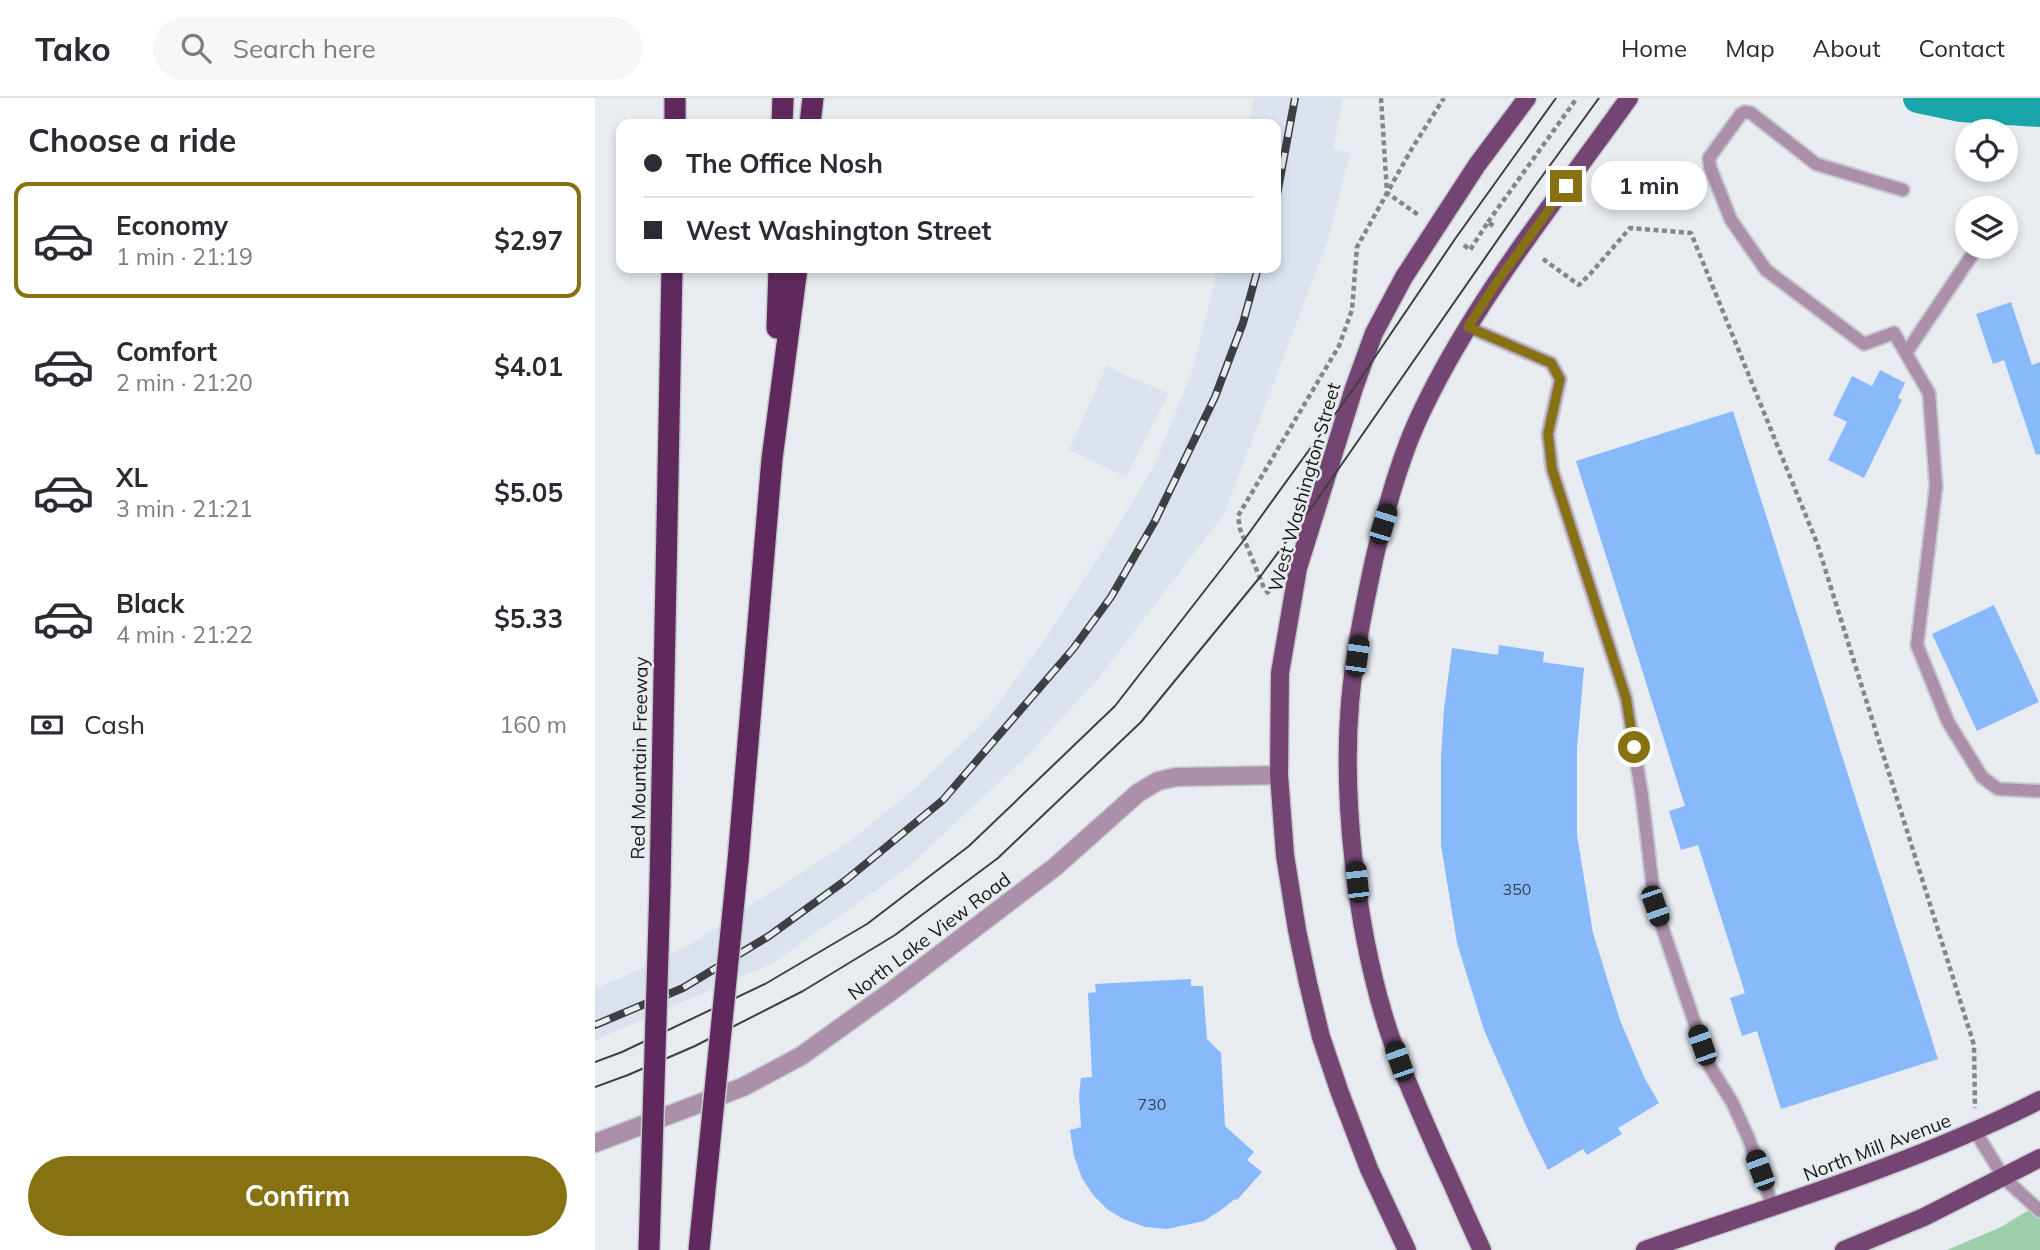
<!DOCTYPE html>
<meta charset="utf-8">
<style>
body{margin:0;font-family:Mulish,sans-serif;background:#f7f7f7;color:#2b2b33;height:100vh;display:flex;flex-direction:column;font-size:26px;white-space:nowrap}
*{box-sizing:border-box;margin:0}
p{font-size:23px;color:#7c7c81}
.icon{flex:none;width:38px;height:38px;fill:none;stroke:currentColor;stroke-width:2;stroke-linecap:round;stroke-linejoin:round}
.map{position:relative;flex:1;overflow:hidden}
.details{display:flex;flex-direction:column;background:#fff;width:595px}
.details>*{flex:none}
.hud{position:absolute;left:21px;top:21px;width:665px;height:154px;border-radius:14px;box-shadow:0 4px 10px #0003;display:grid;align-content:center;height:154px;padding:0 28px;background:#fff}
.tools{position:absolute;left:1360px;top:21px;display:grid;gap:14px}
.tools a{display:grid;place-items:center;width:63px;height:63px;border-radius:50%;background:#fff;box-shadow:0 4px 10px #0003;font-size:35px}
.end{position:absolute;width:32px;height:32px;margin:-16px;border:9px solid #867213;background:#fff;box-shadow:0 0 0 4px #fff}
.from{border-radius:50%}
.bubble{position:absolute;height:49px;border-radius:24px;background:#fff;box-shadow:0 4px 10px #0003;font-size:23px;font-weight:700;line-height:49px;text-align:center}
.car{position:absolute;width:21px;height:42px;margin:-21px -10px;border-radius:9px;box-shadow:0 0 5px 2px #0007;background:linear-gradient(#222 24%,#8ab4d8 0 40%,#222 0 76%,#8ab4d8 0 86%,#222 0)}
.hud b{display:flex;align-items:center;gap:24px;height:66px;font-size:26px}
.hud b+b{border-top:2px solid #e1e1e2}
.hud i{width:18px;height:18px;background:#2b2b33}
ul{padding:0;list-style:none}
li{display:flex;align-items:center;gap:21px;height:116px;margin:0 14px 10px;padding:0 14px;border:4px solid transparent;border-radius:14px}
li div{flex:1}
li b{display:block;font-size:26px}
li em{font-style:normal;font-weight:700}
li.active{border-color:#867213}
li>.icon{width:63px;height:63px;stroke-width:1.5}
h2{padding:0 28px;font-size:32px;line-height:84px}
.pay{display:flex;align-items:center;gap:18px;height:77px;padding:0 28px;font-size:26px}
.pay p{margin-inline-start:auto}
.cta{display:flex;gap:14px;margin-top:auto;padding:14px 28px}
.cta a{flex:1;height:80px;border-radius:42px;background:#867213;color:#fff;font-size:28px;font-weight:700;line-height:80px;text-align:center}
header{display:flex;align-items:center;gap:42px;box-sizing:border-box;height:98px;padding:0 35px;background:#fff;border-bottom:2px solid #e1e1e2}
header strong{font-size:33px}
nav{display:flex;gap:38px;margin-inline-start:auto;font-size:24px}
.search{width:490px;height:63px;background:#f7f7f7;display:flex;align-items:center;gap:18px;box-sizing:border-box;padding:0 24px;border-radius:38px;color:#7c7c81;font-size:26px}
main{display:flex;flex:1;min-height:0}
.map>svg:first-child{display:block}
.built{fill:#d9e2ed}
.green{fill:#9dceab}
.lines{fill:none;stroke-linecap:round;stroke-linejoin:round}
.canal{stroke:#19a5a9;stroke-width:30}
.building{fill:#88bafb}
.service-casing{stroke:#c6cace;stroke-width:16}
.tertiary-casing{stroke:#c6cace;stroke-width:21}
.primary-casing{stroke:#c6cace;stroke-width:21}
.motorway-casing{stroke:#c6cace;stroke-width:24}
.path{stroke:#838689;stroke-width:4.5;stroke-dasharray:5 3.5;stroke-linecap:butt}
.service{stroke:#ac90aa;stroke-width:12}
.tertiary{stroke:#ac90aa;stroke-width:18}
.primary{stroke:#744572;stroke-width:18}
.motorway{stroke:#5f295e;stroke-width:21}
.tram{stroke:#3e3f42;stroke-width:2}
.rail-casing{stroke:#3e3f42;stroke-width:8}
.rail{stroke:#e8ecf1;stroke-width:5;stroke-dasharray:16;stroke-linecap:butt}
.motorway-bridge-casing{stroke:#c6cace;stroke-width:24;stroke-linecap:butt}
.motorway-bridge{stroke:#5f295e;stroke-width:21}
.route{stroke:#867213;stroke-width:9}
.labels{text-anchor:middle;stroke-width:5;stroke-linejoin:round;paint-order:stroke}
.number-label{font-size:16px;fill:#324052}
.street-label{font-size:19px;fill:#161719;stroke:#e8ecf1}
</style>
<header>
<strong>Tako</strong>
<div class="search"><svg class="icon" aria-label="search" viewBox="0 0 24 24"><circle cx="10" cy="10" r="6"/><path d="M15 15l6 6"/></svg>Search here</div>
<nav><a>Home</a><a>Map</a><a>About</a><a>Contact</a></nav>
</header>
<main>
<section class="details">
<h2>Choose a ride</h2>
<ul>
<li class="active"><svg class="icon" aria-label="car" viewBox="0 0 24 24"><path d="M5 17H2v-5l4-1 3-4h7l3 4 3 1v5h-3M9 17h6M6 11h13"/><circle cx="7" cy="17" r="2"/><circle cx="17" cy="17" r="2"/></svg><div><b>Economy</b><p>1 min · 21:19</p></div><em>$2.97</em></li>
<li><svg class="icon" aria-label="car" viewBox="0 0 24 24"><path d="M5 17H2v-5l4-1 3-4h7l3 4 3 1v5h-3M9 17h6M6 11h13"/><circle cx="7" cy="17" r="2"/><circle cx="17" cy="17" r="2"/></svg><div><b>Comfort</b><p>2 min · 21:20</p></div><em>$4.01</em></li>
<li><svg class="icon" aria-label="car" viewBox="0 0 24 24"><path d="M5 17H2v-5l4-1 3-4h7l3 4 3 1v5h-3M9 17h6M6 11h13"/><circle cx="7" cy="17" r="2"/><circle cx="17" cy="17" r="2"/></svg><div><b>XL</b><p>3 min · 21:21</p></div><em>$5.05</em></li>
<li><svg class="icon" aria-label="car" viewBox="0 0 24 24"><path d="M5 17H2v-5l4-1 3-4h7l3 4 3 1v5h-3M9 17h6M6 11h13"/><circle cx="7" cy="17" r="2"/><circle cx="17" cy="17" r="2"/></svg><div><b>Black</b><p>4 min · 21:22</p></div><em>$5.33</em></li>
</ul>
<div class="pay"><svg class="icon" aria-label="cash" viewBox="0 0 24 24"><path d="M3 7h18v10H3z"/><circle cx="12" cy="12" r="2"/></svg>Cash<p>160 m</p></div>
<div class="cta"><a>Confirm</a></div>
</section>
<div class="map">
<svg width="1445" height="1152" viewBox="0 0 1445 1152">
<rect width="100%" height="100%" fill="#e8ecf1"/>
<g class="built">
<path d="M659,0H748L738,51L755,56L734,139L629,416L502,582L431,659L312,770L178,865L0,942V890L19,883L96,846L254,744L324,687L391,622L448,544L519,435L561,364L597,274L623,170H681V26H654Z"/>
<path d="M512,267L530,277L574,295L531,379L474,352Z"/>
</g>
<path class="green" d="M1445,1105V1152H1352L1406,1129Z"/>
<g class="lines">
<path class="canal" d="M1323,0L1366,9L1445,14"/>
</g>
<g class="building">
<path d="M1416,204L1437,267L1445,264V356L1441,357L1409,262L1398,266L1381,216Z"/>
<path d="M1285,272L1310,285L1303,300L1307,302L1269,380L1233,362L1252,324L1238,317L1257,278L1277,288Z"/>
<path d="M1138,313L1343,961L1186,1011L1162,933L1147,938L1135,900L1150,895L1103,747L1086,752L1074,713L1090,708L981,363Z"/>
<path d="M1399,507L1444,604L1382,633L1337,536Z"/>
<path d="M904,547L949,554L948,564L989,570L982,650V737L998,835L1025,922L1049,979L1064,1005L1023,1030L1027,1036L992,1057L988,1051L953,1072L931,1028L889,932L862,845L846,747V659L849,611L857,550L903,557Z"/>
<path d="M596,881V888H608L612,941L626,955L630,1028L659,1054L652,1062L667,1074L642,1102L640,1101L626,1112L609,1123L572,1131L550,1129L528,1121L512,1111L498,1097L487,1080L479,1058L475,1032L486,1029L484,997L486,980L497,979L493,895L501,894L500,886Z"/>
</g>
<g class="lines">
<g class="service-casing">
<g id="service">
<path d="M1308,92L1221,66L1156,15L1150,14L1146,16L1114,60L1115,69L1136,122L1171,172L1269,246L1299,235L1334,295L1341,388L1322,547L1353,624L1387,679L1403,691L1445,693"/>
<path d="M873,229L956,265L965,281L953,336L957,371L1031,600L1047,698L1060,808L1114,967L1137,1004L1153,1039L1178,1109"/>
<path d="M1311,255L1379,154"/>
<path d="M1380,1033L1409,1080L1445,1113"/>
</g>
</g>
<g class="tertiary-casing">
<path id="tertiary" d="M0,1045L148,989L206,958L298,892L460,769L543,695L563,683L581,679L684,677"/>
</g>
<g class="primary-casing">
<g id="primary">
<path d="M812,1152L774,1071L745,995L726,939L713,885L702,832L690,757L684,677L685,575L703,470L759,290L779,235L809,179L882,67L932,0"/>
<path d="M887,1152C872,1120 858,1087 843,1055C823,1009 802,963 788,915C761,823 747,700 755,605C759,557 769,509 779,462C790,414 805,358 827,313C881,200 962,101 1034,0"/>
<path d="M1050,1152C1183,1106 1319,1066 1445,1002"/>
<path d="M1249,1152L1329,1119L1445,1060"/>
</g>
</g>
<g class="motorway-casing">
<g id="motorway">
<path d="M80,26V0"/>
<path d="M187,26L188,0"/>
<path d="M215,26L218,0"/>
<path d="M182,230L184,170"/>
<path d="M143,763L177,361L202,170"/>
<path d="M65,788L77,170"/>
</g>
</g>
<g class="path">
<path d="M786,0L792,95L825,118"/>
<path d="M893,124L982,0"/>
<path d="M869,147L875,152L893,124L901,130"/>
<path d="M948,161L984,187L996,175L1035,130L1096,135L1222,445L1379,947L1380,1010"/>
<path d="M674,496L669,490L645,431L643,418L744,248L757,212L762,149L816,52L849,0"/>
</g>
<use href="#service" class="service"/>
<use href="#tertiary" class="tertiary"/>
<use href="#primary" class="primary"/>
<use href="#motorway" class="motorway"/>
<g class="tram">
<path d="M0,964L27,954L170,886L272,826L374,748L520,608L649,442L759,290L860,141L961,0"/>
<path d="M0,989L33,977L100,948L208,893L300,837L403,760L546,624L665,479L724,399L940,88L1004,0"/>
</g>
<g class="rail-casing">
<g id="rail">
<path d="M681,102L700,0"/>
<path d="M0,927L88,890L174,838L251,782L348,702L478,551L516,499L560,423L620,299L648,225L663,170"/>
</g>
</g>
<use href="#rail" class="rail"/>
<g class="motorway-bridge-casing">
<g id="motorway-bridge">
<path d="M54,1152L65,788"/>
<path d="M104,1152L143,763"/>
</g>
</g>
<use href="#motorway-bridge" class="motorway-bridge"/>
</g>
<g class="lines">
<path class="route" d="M971,88L900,187L873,229L956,265L965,281L953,336L957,371L1031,600L1039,649"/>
</g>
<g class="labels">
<g class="number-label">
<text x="922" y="797">350</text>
<text x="557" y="1012">730</text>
</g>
<g class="street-label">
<text transform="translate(709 389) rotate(-74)" y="7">West Washington Street</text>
<text transform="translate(44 660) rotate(-89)" y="7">Red Mountain Freeway</text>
<text transform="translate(334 838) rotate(-37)" y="7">North Lake View Road</text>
<text transform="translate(1282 1049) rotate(-21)" y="7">North Mill Avenue</text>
</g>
</g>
</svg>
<div class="tools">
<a><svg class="icon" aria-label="locate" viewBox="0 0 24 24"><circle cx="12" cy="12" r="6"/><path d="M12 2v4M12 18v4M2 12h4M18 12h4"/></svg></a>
<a><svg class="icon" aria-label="layers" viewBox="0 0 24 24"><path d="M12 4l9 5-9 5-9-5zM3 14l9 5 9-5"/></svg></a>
</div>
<i class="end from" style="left:1039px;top:649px"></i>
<i class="end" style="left:971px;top:88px"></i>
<div class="bubble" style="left:996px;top:63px;width:116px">1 min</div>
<i class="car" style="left:788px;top:426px;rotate:17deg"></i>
<i class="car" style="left:762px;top:558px;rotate:8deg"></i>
<i class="car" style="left:762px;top:784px;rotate:354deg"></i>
<i class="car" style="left:1060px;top:808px;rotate:161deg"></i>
<i class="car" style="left:1107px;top:947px;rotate:341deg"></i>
<i class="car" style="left:804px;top:963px;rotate:341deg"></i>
<i class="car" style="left:1165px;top:1072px;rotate:340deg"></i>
<div class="hud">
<b><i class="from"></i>The Office Nosh</b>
<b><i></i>West Washington Street</b>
</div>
</div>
</main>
